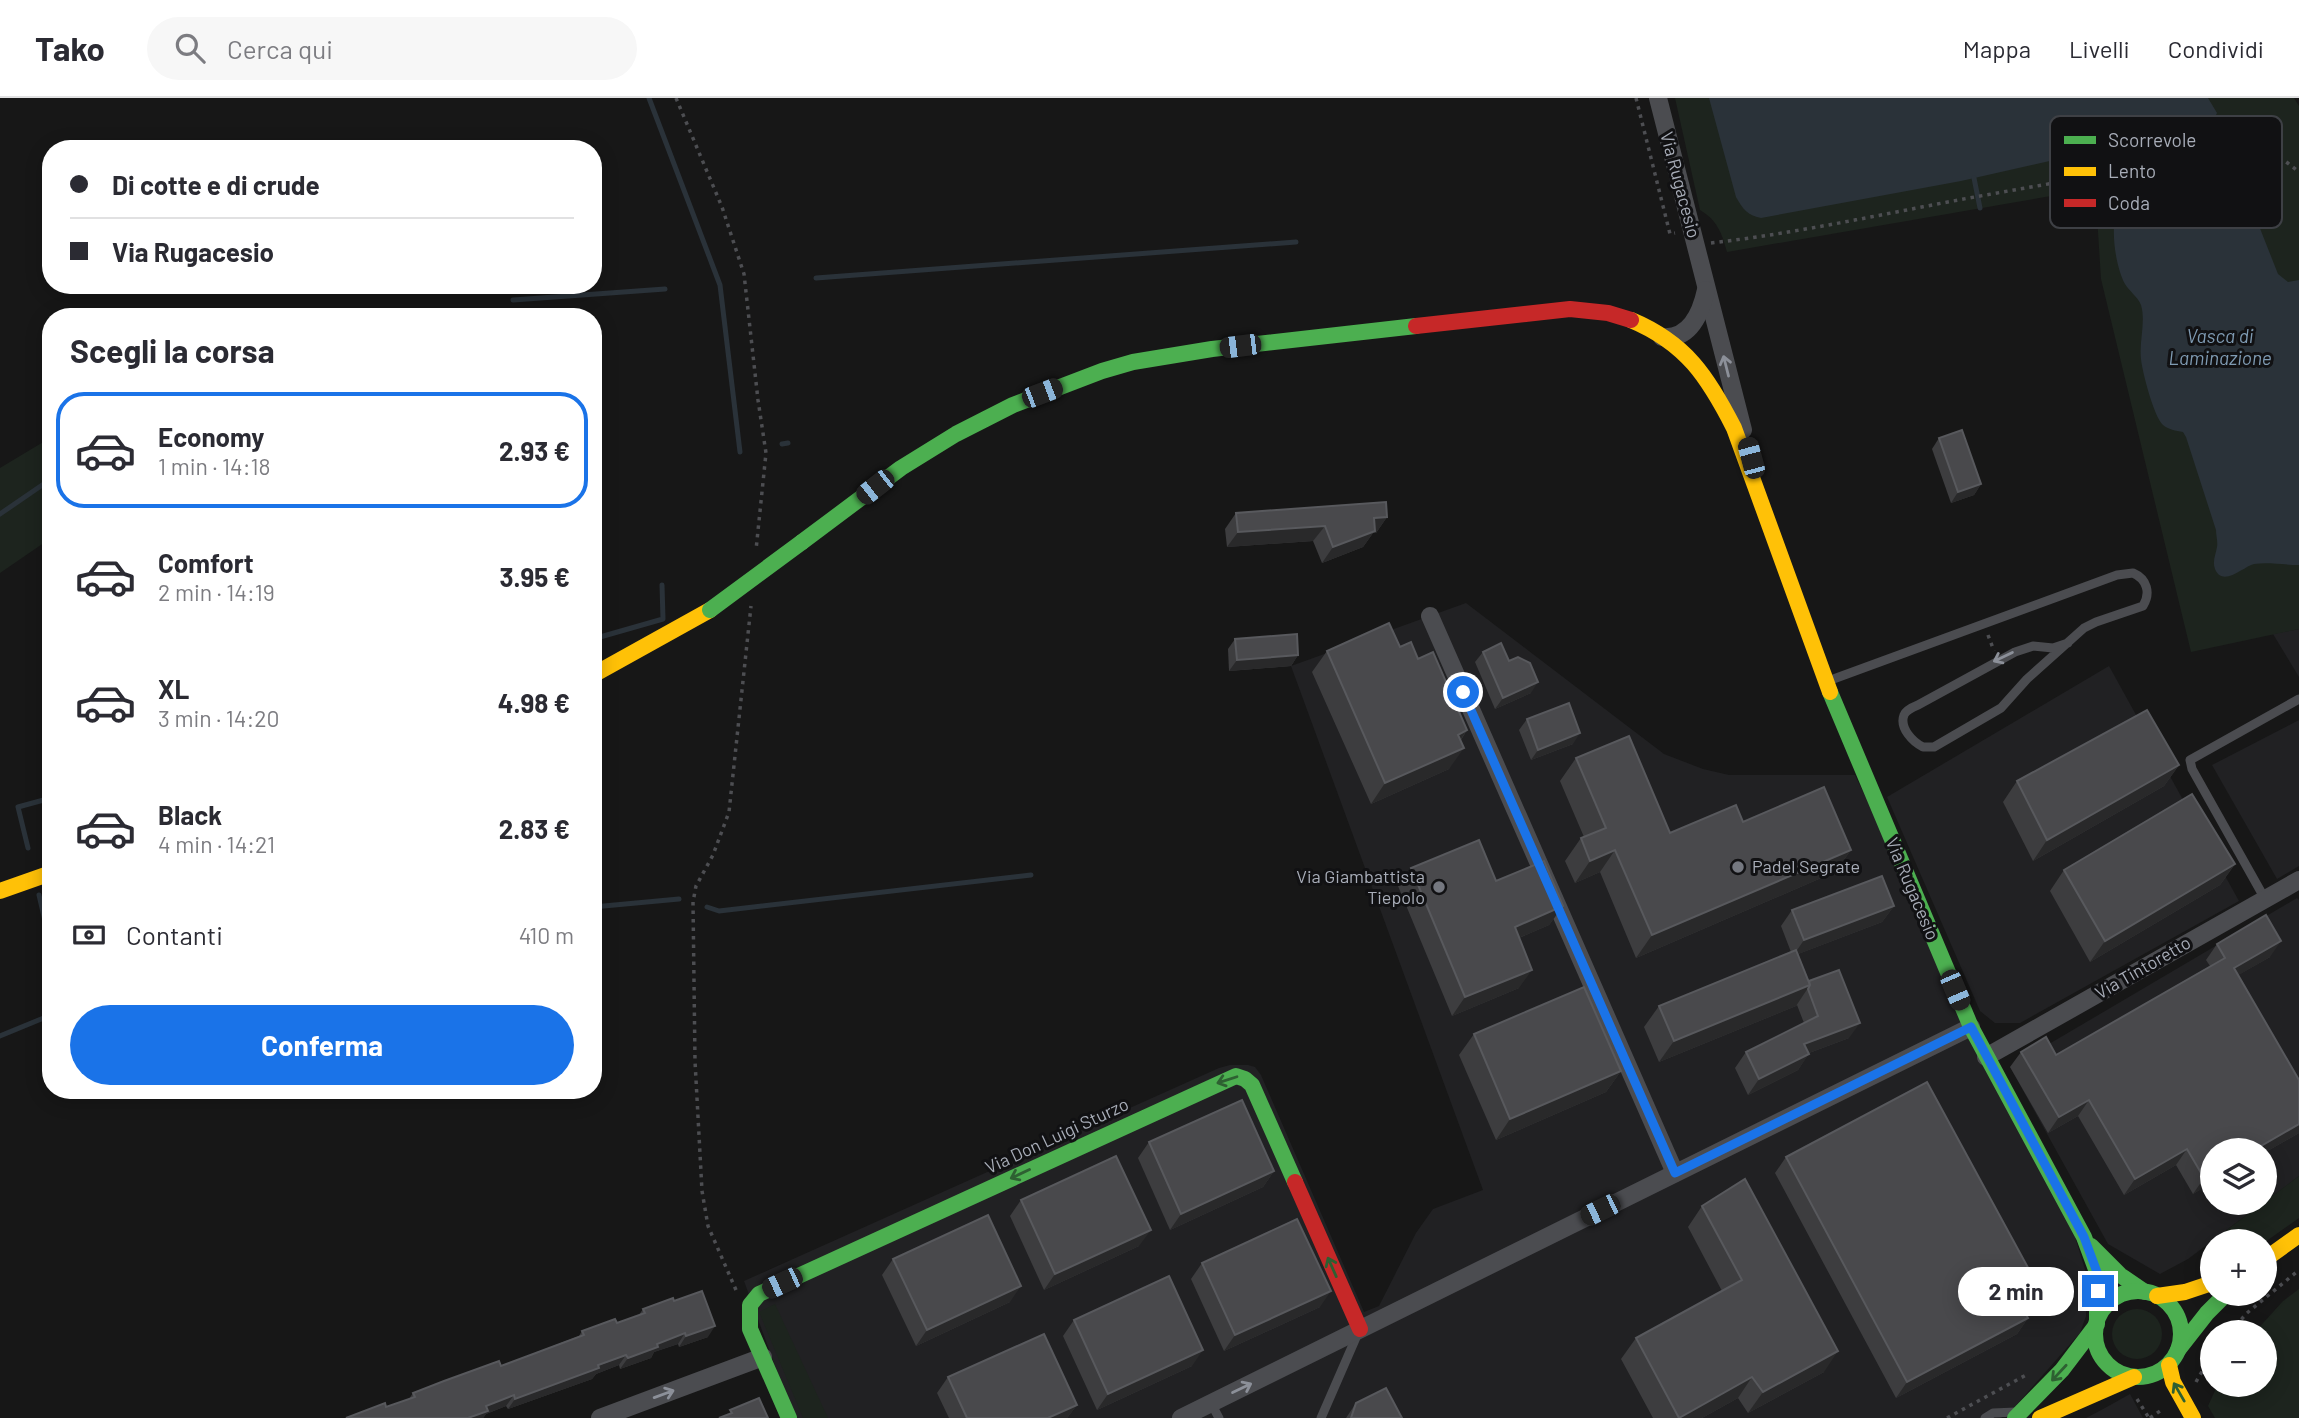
<!DOCTYPE html>
<html lang="it">
<meta charset="utf-8">
<style>
body{margin:0;font-family:Barlow,sans-serif;background:#f7f7f7;color:#2b2b33;height:100vh;display:flex;flex-direction:column;font-size:26px;white-space:nowrap}
*{box-sizing:border-box;margin:0}
p{font-size:23px;color:#7c7c81}
.icon{flex:none;width:38px;height:38px;fill:none;stroke:currentColor;stroke-width:2;stroke-linecap:round;stroke-linejoin:round}
.map{position:relative;flex:1;overflow:hidden}
.sheet{position:absolute;left:42px;top:210px;width:560px;height:791px;display:flex;flex-direction:column;background:#fff;border-radius:28px;box-shadow:0 4px 18px #0003}
.sheet>*{flex:none}
.guide{position:absolute;left:42px;top:42px;width:560px;height:154px;border-radius:28px;box-shadow:0 4px 18px #0003;display:grid;align-content:center;height:154px;padding:0 28px;background:#fff}
.buttons{position:absolute;left:2200px;top:1040px;display:grid;gap:14px}
.buttons a{display:grid;place-items:center;width:77px;height:77px;border-radius:50%;background:#fff;box-shadow:0 4px 18px #0003;font-size:35px}
.end{position:absolute;width:32px;height:32px;margin:-16px;border:9px solid #1a73e8;background:#fff;box-shadow:0 0 0 4px #fff}
.from{border-radius:50%}
.bubble{position:absolute;height:49px;border-radius:24px;background:#fff;box-shadow:0 4px 18px #0003;font-size:23px;font-weight:700;line-height:49px;text-align:center}
.car{position:absolute;width:21px;height:42px;margin:-21px -10px;border-radius:9px;box-shadow:0 0 5px 2px #0007;background:linear-gradient(#222 24%,#8ab4d8 0 40%,#222 0 76%,#8ab4d8 0 86%,#222 0)}
.guide b{display:flex;align-items:center;gap:24px;height:66px;font-size:26px}
.guide b+b{border-top:2px solid #e1e1e2}
.guide i{width:18px;height:18px;background:#2b2b33}
ul{padding:0;list-style:none}
li{display:flex;align-items:center;gap:21px;height:116px;margin:0 14px 10px;padding:0 14px;border:4px solid transparent;border-radius:28px}
li div{flex:1}
li b{display:block;font-size:26px}
li em{font-style:normal;font-weight:700}
li.on{border-color:#1a73e8}
li>.icon{width:63px;height:63px;stroke-width:1.5}
h2{padding:0 28px;font-size:32px;line-height:84px}
.pay{display:flex;align-items:center;gap:18px;height:77px;padding:0 28px;font-size:26px}
.pay p{margin-inline-start:auto}
.button{display:flex;gap:14px;margin-top:auto;padding:14px 28px}
.button a{flex:1;height:80px;border-radius:42px;background:#1a73e8;color:#fff;font-size:28px;font-weight:700;line-height:80px;text-align:center}
header{display:flex;align-items:center;gap:42px;box-sizing:border-box;height:98px;padding:0 35px;background:#fff;border-bottom:2px solid #e1e1e2}
header strong{font-size:33px}
nav{display:flex;gap:38px;margin-inline-start:auto;font-size:24px}
.search{width:490px;height:63px;background:#f7f7f7;display:flex;align-items:center;gap:18px;box-sizing:border-box;padding:0 24px;border-radius:38px;color:#7c7c81;font-size:26px}
.map>svg:first-child{display:block}
.built{fill:#212123}
.green{fill:#1d241e}
.water{fill:#2a3239}
.lines{fill:none;stroke-linecap:round;stroke-linejoin:round}
.stream{stroke:#2a3239;stroke-width:5}
.path{stroke:#4d4e52;stroke-width:3.5;stroke-dasharray:3.5 5;stroke-linecap:butt}
.lane{stroke:#4b4c50;stroke-width:9}
.street{stroke:#4b4c50;stroke-width:18}
.fast{stroke:#4caf50;stroke-width:16}
.slow{stroke:#ffc107;stroke-width:16}
.jam{stroke:#c62828;stroke-width:16}
.fast-bridge{stroke:#4caf50;stroke-width:16}
.wall{fill:#3d3d3f}
.shaded-wall{fill:#29292a}
.building{fill:#49494c;stroke:#58595d;stroke-width:2}
.oneway{stroke:#8c9099}
.oneway2{stroke:#2e6032}
.route{stroke:#1a73e8;stroke-width:9}
.poi-dot{fill:#757880;stroke:#111113;stroke-width:2.5}
.labels{text-anchor:middle;stroke-width:6;stroke-linejoin:round;paint-order:stroke}
.street-label{font-size:18px;fill:#a8adb8;stroke:#111113}
.poi-label{font-size:18px;fill:#a8adb8;stroke:#111113;text-anchor:start}
.water-label{font-size:19px;font-style:italic;fill:#7f9bb3;stroke:#111113}
.key{fill:#111113;stroke:#3e4045;stroke-width:2}
.key-label{font-size:19px;fill:#a8adb8}
</style>
<header>
<strong>Tako</strong>
<div class="search"><svg class="icon" aria-label="search" viewBox="0 0 24 24"><circle cx="10" cy="10" r="6"/><path d="M15 15l6 6"/></svg>Cerca qui</div>
<nav><a>Mappa</a><a>Livelli</a><a>Condividi</a></nav>
</header>
<div class="map">
<svg width="2299" height="1320" viewBox="0 0 2299 1320">
<rect width="100%" height="100%" fill="#171717"/>
<g class="built">
<path d="M1466,505L1664,656L1703,671L1729,677H1855L2075,1139L2087,1178L2086,1218L2080,1235L2011,1313L2001,1320H794L744,1183L1219,970L1230,967H1248L1255,969L1261,977L1364,1214L1379,1208L1416,1135L1433,1111L1483,1092L1291,568Z"/>
<path d="M2299,531V579L2273,536Z"/>
<path d="M2109,568L2239,803L2020,925H1995L1980,913L1887,699Z"/>
<path d="M2299,622V768L2277,781L2212,667Z"/>
<path d="M2297,800L2299,802V1078L2265,1104L2264,1052H2212V1104H2264L2188,1161L2160,1176L2108,1146L2010,969Z"/>
<path d="M2130,1296L2143,1320H2086L2105,1310Z"/>
</g>
<g class="green">
<path d="M1675,0H2294L2299,8V531L2191,554L2101,181L2096,102L2080,93L1727,154C1722,135 1717,122 1700,112Z"/>
<path d="M45,343L51,346V440L0,475V370Z"/>
<path d="M2299,1078V1120L2265,1144L2212,1143Z"/>
<path d="M2299,1191V1320H2215L2208,1308L2218,1286H2264V1234H2255L2283,1203Z"/>
<path d="M775,1206L828,1320H803L759,1214Z"/>
<circle cx="2137" cy="1236" r="25"/>
</g>
<g class="water">
<path d="M1709,0H2208L2217,15L2213,23L2208,27L1961,83L1761,120C1747,117 1743,111 1736,99Z"/>
<path d="M2231,85L2240,86L2246,95L2278,176L2288,184L2299,182V467C2285,467 2268,464 2254,466C2244,468 2223,490 2215,471C2212,463 2216,456 2217,449C2218,444 2216,437 2216,432L2186,339L2183,334C2176,333 2168,331 2163,327C2154,319 2142,273 2141,261C2139,243 2146,224 2141,207C2138,199 2129,193 2125,186C2115,168 2109,125 2119,107Z"/>
</g>
<g class="lines">
<g class="stream">
<path d="M649,0L720,187L740,354"/>
<path d="M1974,80L1980,110"/>
<path d="M816,180L1296,144"/>
<path d="M513,202L665,191"/>
<path d="M782,346L788,345"/>
<path d="M0,416L51,381"/>
<path d="M593,541L663,521L662,487"/>
<path d="M28,750L18,709L51,700"/>
<path d="M39,797L51,849"/>
<path d="M593,809L679,801"/>
<path d="M707,809L719,813L1031,777"/>
<path d="M0,938L51,917"/>
</g>
<g class="path">
<path d="M676,0L722,109L744,176L758,302L766,355L756,452"/>
<path d="M1636,0L1670,136L1675,135"/>
<path d="M1711,145C1798,135 1883,116 1969,100C2064,83 2158,67 2253,51C2272,51 2285,63 2299,74"/>
<path d="M1988,537L1994,553"/>
<path d="M736,1192L708,1128L702,1093L695,963L693,804L696,788L713,757L729,714L751,508"/>
<path d="M2230,1234L2247,1215L2299,1172"/>
<path d="M2196,1284L2212,1256"/>
<path d="M2137,1301L2149,1320"/>
<path d="M1947,1320L2026,1277"/>
<path d="M2150,1320L2163,1311"/>
</g>
<g class="lane">
<path d="M1828,583L2117,477L2133,475C2147,481 2151,495 2143,508L2096,524L2084,530L2027,581L2001,610L1934,649H1923C1913,644 1899,630 1904,617C1906,612 1913,609 1918,607L2015,554L2033,548L2053,550L2068,545"/>
<path d="M2265,801L2192,671L2190,662L2299,601"/>
<path d="M1211,1305L1219,1320"/>
<path d="M1321,1320L1358,1235"/>
<path d="M1985,1320L1993,1315L2016,1314"/>
</g>
<g class="street">
<path d="M1658,0L1743,332"/>
<path d="M1662,239C1690,242 1701,215 1706,192"/>
<path d="M1430,518L1675,1075"/>
<path d="M1986,959L2299,782"/>
<path d="M600,1320L763,1259"/>
<path d="M1181,1320L1971,929"/>
</g>
<g class="fast">
<path d="M802,444L901,370L956,336L1013,307L1102,273L1133,264L1212,251L1416,228"/>
<path d="M1830,594L1971,929L2084,1139L2097,1174V1226L2062,1272L2015,1320"/>
<path d="M2091,1148L2120,1177L2145,1194"/>
<circle cx="2138" cy="1236" r="43"/>
<path d="M2178,1252L2207,1215L2227,1195"/>
<path d="M789,1320L750,1231V1207L759,1196L1236,978L1245,981L1252,987L1295,1084"/>
</g>
<g class="slow">
<path d="M1631,222C1686,245 1708,279 1734,330L1830,594"/>
<path d="M593,577L710,512"/>
<path d="M0,793L51,775"/>
<path d="M2264,1162L2299,1137"/>
<path d="M2157,1198L2185,1194L2212,1185"/>
<path d="M2169,1267L2173,1284L2193,1320"/>
<path d="M2040,1320L2134,1279"/>
</g>
<g class="jam">
<path d="M1416,228L1570,211L1608,215L1631,222"/>
<path d="M1295,1084L1360,1231"/>
</g>
<path class="fast-bridge" d="M710,512L802,444"/>
</g>
<g class="wall">
<path d="M1939,340L1981,386L1974,397L1951,405L1932,351Z"/>
<path d="M1236,415L1387,419L1376,435H1373L1363,449L1322,465L1313,443L1227,449L1225,431Z"/>
<path d="M1235,541L1298,557L1291,568L1229,573L1228,551Z"/>
<path d="M1400,549L1418,561L1467,632L1461,642L1449,671L1371,706L1312,574L1327,553Z"/>
<path d="M1483,554L1509,563L1531,595L1495,611L1475,564Z"/>
<path d="M1527,621L1573,646L1531,662L1519,632Z"/>
<path d="M1576,660L1670,735L1743,724L1851,752L1835,774L1636,860L1600,774L1575,785L1565,763L1581,740L1584,739L1560,683Z"/>
<path d="M2179,667L2164,688L2033,763L2003,704L2017,683Z"/>
<path d="M2235,766L2220,787L2090,864L2050,793L2064,772Z"/>
<path d="M1411,770L1496,783L1563,808L1549,827L1519,840V890L1452,918L1398,788Z"/>
<path d="M1894,808L1882,824L1798,856L1809,883L1849,940L1809,955L1798,972L1748,997L1735,970L1746,954L1804,925L1797,907L1796,908L1659,964L1644,929L1659,908L1791,854L1781,828L1792,812Z"/>
<path d="M2217,846L2270,859L2238,877L2299,1035L2264,1055V1052L2193,1096L2176,1067L2124,1097L2078,1018L2048,1035L2010,969L2021,954L2056,957L2210,868L2206,862Z"/>
<path d="M1474,936L1621,973L1606,994L1496,1042L1459,957Z"/>
<path d="M1149,1044L1274,1073L1263,1089L1170,1132L1138,1060Z"/>
<path d="M1786,1059L2027,1184L2034,1199L2024,1213L2028,1220L2017,1236L1896,1300L1775,1075Z"/>
<path d="M1021,1102L1139,1148L1044,1192L1010,1118Z"/>
<path d="M1702,1108L1824,1274L1748,1315L1738,1300L1702,1320H1653L1621,1261L1636,1240L1722,1193L1688,1129Z"/>
<path d="M893,1161L1010,1204L916,1248L882,1177Z"/>
<path d="M1202,1165L1320,1209L1224,1253L1191,1181Z"/>
<path d="M674,1203L708,1239L679,1249L678,1246L654,1254L651,1260L620,1271L619,1267L596,1276L592,1281L508,1311L506,1308L486,1316L483,1320H346L386,1309L409,1301L413,1295L501,1268L579,1238L582,1233L617,1225L639,1217L643,1211Z"/>
<path d="M1074,1222L1192,1268L1097,1312L1063,1238Z"/>
<path d="M948,1279L1077,1307L1067,1320H949L937,1295Z"/>
<path d="M1356,1305L1402,1320H1346Z"/>
</g>
<g class="shaded-wall">
<path d="M1981,386L1974,397L1951,405L1958,394Z"/>
<path d="M1387,419L1376,435H1373L1363,449L1322,465L1333,449L1374,420Z"/>
<path d="M1325,428L1313,443L1227,449L1238,434Z"/>
<path d="M1298,557L1291,568L1229,573L1237,562Z"/>
<path d="M1538,584L1531,595L1495,611L1503,600Z"/>
<path d="M1467,632L1453,653L1458,637Z"/>
<path d="M1580,635L1573,646L1531,662L1538,652Z"/>
<path d="M1464,650L1449,671L1371,706L1385,685Z"/>
<path d="M2179,667L2164,688L2033,763L2047,742Z"/>
<path d="M1615,752L1600,774L1575,785L1590,763Z"/>
<path d="M1851,752L1835,774L1636,860L1652,837Z"/>
<path d="M2235,766L2220,787L2090,864L2105,843Z"/>
<path d="M1563,808L1549,827L1502,847L1515,829Z"/>
<path d="M1894,808L1882,824L1793,858L1804,842Z"/>
<path d="M2281,843L2270,859L2223,886L2234,870Z"/>
<path d="M1532,872L1519,890L1452,918L1465,899Z"/>
<path d="M1810,887L1796,908L1659,964L1674,943Z"/>
<path d="M1860,925L1849,940L1793,961L1804,946Z"/>
<path d="M1809,956L1798,972L1748,997L1759,981Z"/>
<path d="M1621,973L1606,994L1496,1042L1510,1021Z"/>
<path d="M2089,1002L2078,1018L2048,1035L2059,1019Z"/>
<path d="M2299,1026V1035L2264,1055V1052H2254Z"/>
<path d="M2187,1051L2176,1067L2124,1097L2135,1081Z"/>
<path d="M1274,1073L1263,1089L1170,1132L1181,1116Z"/>
<path d="M2212,1076V1085L2193,1096L2204,1080Z"/>
<path d="M1151,1132L1139,1148L1044,1192L1055,1176Z"/>
<path d="M1021,1188L1010,1204L916,1248L927,1232Z"/>
<path d="M1331,1193L1320,1209L1224,1253L1235,1237Z"/>
<path d="M2034,1199L2023,1215L2021,1207Z"/>
<path d="M2028,1220L2017,1236L1896,1300L1907,1284Z"/>
<path d="M715,1228L708,1239L679,1249L686,1238Z"/>
<path d="M685,1235L678,1246L654,1254L651,1260L620,1271L628,1260L657,1246Z"/>
<path d="M1203,1252L1192,1268L1097,1312L1108,1296Z"/>
<path d="M1838,1253L1824,1274L1748,1315L1763,1294Z"/>
<path d="M626,1257L619,1267L596,1276L592,1281L508,1311L515,1301Z"/>
<path d="M1752,1279L1738,1300L1702,1320H1679Z"/>
<path d="M514,1297L506,1308L486,1316L483,1320H468L486,1308Z"/>
<path d="M1077,1307L1067,1320H1048Z"/>
</g>
<g class="building">
<path d="M1962,332L1981,386L1958,394L1939,340Z"/>
<path d="M1386,404L1387,419L1374,420L1375,433L1333,449L1325,428L1238,434L1236,415Z"/>
<path d="M1389,525L1400,549L1411,544L1418,561L1433,554L1467,632L1458,637L1464,650L1385,685L1327,553Z"/>
<path d="M1297,536L1298,557L1237,562L1235,541Z"/>
<path d="M1501,545L1509,563L1518,559L1530,565L1538,584L1503,600L1483,554Z"/>
<path d="M1569,605L1580,635L1538,652L1527,621Z"/>
<path d="M2147,612L2179,667L2047,742L2017,683Z"/>
<path d="M1629,638L1670,735L1736,707L1743,724L1824,689L1851,752L1652,837L1615,752L1590,763L1581,740L1606,730L1576,660Z"/>
<path d="M2192,696L2235,766L2105,843L2064,772Z"/>
<path d="M1479,742L1496,783L1544,763L1563,808L1515,829L1532,872L1465,899L1411,770Z"/>
<path d="M1882,778L1894,808L1804,842L1792,812Z"/>
<path d="M2266,817L2281,843L2234,870L2299,982V1026L2254,1052H2212V1076L2204,1080L2187,1051L2135,1081L2089,1002L2059,1019L2021,954L2046,939L2056,957L2225,860L2217,846Z"/>
<path d="M1796,852L1810,887L1674,943L1659,908Z"/>
<path d="M1839,872L1860,925L1804,946L1809,956L1759,981L1746,954L1818,918L1808,891L1810,887L1809,883Z"/>
<path d="M1584,889L1621,973L1510,1021L1474,936Z"/>
<path d="M1927,984L2032,1177L2027,1182L2034,1199L2021,1207L2028,1220L1907,1284L1786,1059Z"/>
<path d="M1242,1002L1274,1073L1181,1116L1149,1044Z"/>
<path d="M1116,1058L1151,1132L1055,1176L1021,1102Z"/>
<path d="M1745,1081L1838,1253L1763,1294L1752,1279L1679,1320L1636,1240L1742,1182L1702,1108Z"/>
<path d="M988,1117L1021,1188L927,1232L893,1161Z"/>
<path d="M1297,1121L1331,1193L1235,1237L1202,1165Z"/>
<path d="M1169,1178L1203,1252L1108,1296L1074,1222Z"/>
<path d="M702,1193L715,1228L686,1238L685,1235L657,1246L658,1249L628,1260L626,1257L598,1267L599,1270L515,1301L514,1297L486,1308L488,1313L468,1320H346L385,1305L386,1309L415,1299L413,1295L444,1283L499,1263L501,1268L584,1237L582,1233L615,1221L617,1225L645,1215L643,1211L673,1200L674,1203Z"/>
<path d="M1044,1236L1077,1307L1048,1320H967L948,1279Z"/>
<path d="M1386,1290L1402,1320H1351L1356,1305Z"/>
<path d="M759,1300L768,1320H719L732,1315L730,1312Z"/>
</g>
<defs><path id="oneway-shaft" d="M-6 0H5M1.5-3L5.5 0L1.5 3" fill="none" stroke-width="1.6" stroke-linecap="round" stroke-linejoin="round" transform="scale(1.75)"/></defs>
<g class="oneway">
<use href="#oneway-shaft" transform="translate(1726 268) rotate(-104)"/>
<use href="#oneway-shaft" transform="translate(2003 559) rotate(154)"/>
<use href="#oneway-shaft" transform="translate(1242 1290) rotate(-26)"/>
<use href="#oneway-shaft" transform="translate(664 1296) rotate(-20)"/>
</g>
<g class="oneway2">
<use href="#oneway-shaft" transform="translate(1227 982) rotate(162)"/>
<use href="#oneway-shaft" transform="translate(1020 1076) rotate(155)"/>
<use href="#oneway-shaft" transform="translate(1332 1169) rotate(-114)"/>
<use href="#oneway-shaft" transform="translate(2059 1275) rotate(133)"/>
<use href="#oneway-shaft" transform="translate(2179 1294) rotate(-120)"/>
</g>
<g class="lines">
<path class="route" d="M1463,594L1675,1075L1971,929L2084,1139L2097,1174L2098,1193"/>
</g>
<g class="poi-dot">
<circle cx="1738" cy="769" r="7"/>
<circle cx="1439" cy="789" r="7"/>
</g>
<g class="labels">
<g class="street-label">
<text transform="translate(1680 87) rotate(75)" y="6">Via Rugacesio</text>
<text transform="translate(1912 791) rotate(67)" y="6">Via Rugacesio</text>
<text transform="translate(2143 870) rotate(-30)" y="6">Via Tintoretto</text>
<text transform="translate(1057 1038) rotate(-25)" y="6">Via Don Luigi Sturzo</text>
</g>
<g class="poi-label">
<text x="1752" y="775">Padel Segrate</text>
<text x="1425" y="785" text-anchor="end">Via Giambattista<tspan x="1425" dy="21">Tiepolo</tspan></text>
</g>
<g class="water-label">
<text x="2220" y="245">Vasca di<tspan x="2220" dy="22">Laminazione</tspan></text>
</g>
</g>
<rect x="2050" y="18" width="232" height="112" rx="10" class="key"/>
<rect x="2064" y="38" width="32" height="8" fill="#4caf50"/>
<rect x="2064" y="69" width="32" height="9" fill="#ffc107"/>
<rect x="2064" y="101" width="32" height="8" fill="#c62828"/>
<g class="key-label">
<text x="2108" y="49">Scorrevole</text>
<text x="2108" y="80">Lento</text>
<text x="2108" y="112">Coda</text>
</g>
</svg>
<div class="buttons">
<a><svg class="icon" aria-label="layers" viewBox="0 0 24 24"><path d="M12 4l9 5-9 5-9-5zM3 14l9 5 9-5"/></svg></a>
<a>+</a>
<a>−</a>
</div>
<i class="end from" style="left:1463px;top:594px"></i>
<i class="end" style="left:2098px;top:1193px"></i>
<div class="bubble" style="left:1958px;top:1169px;width:116px">2 min</div>
<i class="car" style="left:1240px;top:248px;rotate:263deg"></i>
<i class="car" style="left:1042px;top:295px;rotate:69deg"></i>
<i class="car" style="left:1751px;top:360px;rotate:345deg"></i>
<i class="car" style="left:875px;top:389px;rotate:232deg"></i>
<i class="car" style="left:1955px;top:892px;rotate:157deg"></i>
<i class="car" style="left:1600px;top:1112px;rotate:244deg"></i>
<i class="car" style="left:782px;top:1185px;rotate:245deg"></i>
<div class="guide">
<b><i class="from"></i>Di cotte e di crude</b>
<b><i></i>Via Rugacesio</b>
</div>
<section class="sheet">
<h2>Scegli la corsa</h2>
<ul>
<li class="on"><svg class="icon" aria-label="car" viewBox="0 0 24 24"><path d="M5 17H2v-5l4-1 3-4h7l3 4 3 1v5h-3M9 17h6M6 11h13"/><circle cx="7" cy="17" r="2"/><circle cx="17" cy="17" r="2"/></svg><div><b>Economy</b><p>1 min · 14:18</p></div><em>2.93 €</em></li>
<li><svg class="icon" aria-label="car" viewBox="0 0 24 24"><path d="M5 17H2v-5l4-1 3-4h7l3 4 3 1v5h-3M9 17h6M6 11h13"/><circle cx="7" cy="17" r="2"/><circle cx="17" cy="17" r="2"/></svg><div><b>Comfort</b><p>2 min · 14:19</p></div><em>3.95 €</em></li>
<li><svg class="icon" aria-label="car" viewBox="0 0 24 24"><path d="M5 17H2v-5l4-1 3-4h7l3 4 3 1v5h-3M9 17h6M6 11h13"/><circle cx="7" cy="17" r="2"/><circle cx="17" cy="17" r="2"/></svg><div><b>XL</b><p>3 min · 14:20</p></div><em>4.98 €</em></li>
<li><svg class="icon" aria-label="car" viewBox="0 0 24 24"><path d="M5 17H2v-5l4-1 3-4h7l3 4 3 1v5h-3M9 17h6M6 11h13"/><circle cx="7" cy="17" r="2"/><circle cx="17" cy="17" r="2"/></svg><div><b>Black</b><p>4 min · 14:21</p></div><em>2.83 €</em></li>
</ul>
<div class="pay"><svg class="icon" aria-label="cash" viewBox="0 0 24 24"><path d="M3 7h18v10H3z"/><circle cx="12" cy="12" r="2"/></svg>Contanti<p>410 m</p></div>
<div class="button"><a>Conferma</a></div>
</section>
</div>
